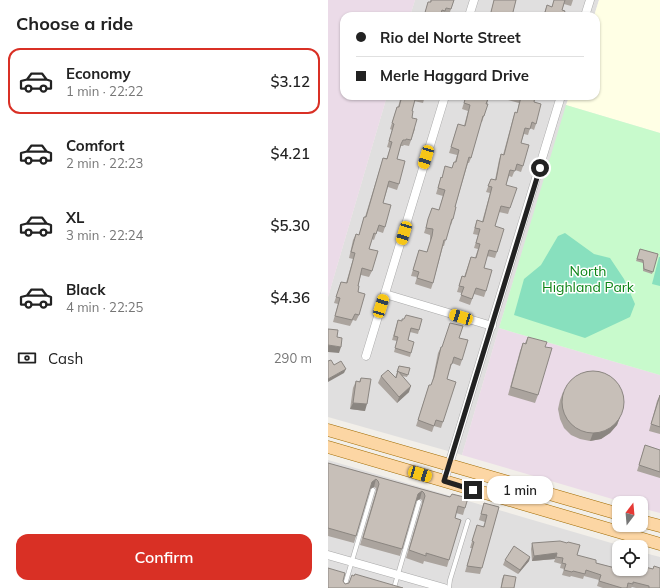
<!DOCTYPE html>
<meta charset="utf-8">
<style>
body{margin:0;font-family:Mulish,sans-serif;background:#f2f2f2;color:#222;height:100vh;display:flex;flex-direction:column;font-size:15px;white-space:nowrap}
*{box-sizing:border-box;margin:0}
p{font-size:13px;color:#767676}
.icon{flex:none;width:22px;height:22px;fill:none;stroke:currentColor;stroke-width:2;stroke-linecap:round;stroke-linejoin:round}
.map{position:relative;flex:1;overflow:hidden}
.side{display:flex;flex-direction:column;background:#fff;width:328px}
.side>*{flex:none}
.top-card{position:absolute;left:12px;top:12px;width:260px;height:88px;border-radius:12px;box-shadow:0 1px 3px #0004;display:grid;align-content:center;height:88px;padding:0 16px;background:#fff}
.needle{width:26px;rotate:16deg}
.buttons{position:absolute;left:284px;top:496px;display:grid;gap:8px}
.buttons a{display:grid;place-items:center;width:36px;height:36px;border-radius:8px;background:#fff;box-shadow:0 1px 3px #0004;font-size:20px}
.end{position:absolute;width:18px;height:18px;margin:-9px;border:5px solid #222;background:#fff;box-shadow:0 0 0 2px #fff}
.from{border-radius:50%}
.bubble{position:absolute;height:28px;border-radius:12px;background:#fff;box-shadow:0 1px 3px #0004;font-size:13px;font-weight:600;line-height:28px;text-align:center}
.car{position:absolute;width:12px;height:24px;margin:-12px -6px;border-radius:5px;box-shadow:0 0 3px 1px #0007;background:linear-gradient(#f5c518 24%,#345 0 40%,#f5c518 0 76%,#345 0 86%,#f5c518 0)}
.top-card b{display:flex;align-items:center;gap:14px;height:38px;font-size:15px}
.top-card b+b{border-top:1px solid #e0e0e0}
.top-card i{width:10px;height:10px;background:#222}
ul{padding:0;list-style:none}
li{display:flex;align-items:center;gap:12px;height:66px;margin:0 8px 6px;padding:0 8px;border:2px solid transparent;border-radius:12px}
li div{flex:1}
li b{display:block;font-size:15px}
li em{font-style:normal;font-weight:600}
li.on{border-color:#d93025}
li>.icon{width:36px;height:36px;stroke-width:1.5}
h2{padding:0 16px;font-size:18px;line-height:48px}
.pay{display:flex;align-items:center;gap:10px;height:44px;padding:0 16px;font-size:15px}
.pay p{margin-inline-start:auto}
.button{display:flex;gap:8px;margin-top:auto;padding:8px 16px}
.button a{flex:1;height:46px;border-radius:12px;background:#d93025;color:#fff;font-size:16px;font-weight:600;line-height:46px;text-align:center}
main{display:flex;flex:1;min-height:0}
.map>svg:first-child{display:block}
.residential{fill:#e0dfdf}
.industrial{fill:#ebdbe8}
.education{fill:#ffffe5}
.park{fill:#c8facc}
.pitch{fill:#88e0be}
.lines{fill:none;stroke-linecap:round;stroke-linejoin:round}
.service-casing{stroke:#a9a9a9;stroke-width:5}
.minor-casing{stroke:#a9a9a9;stroke-width:9}
.primary-casing{stroke:#a06b00;stroke-width:13}
.service{stroke:#fff;stroke-width:4}
.minor{stroke:#fff;stroke-width:8}
.primary{stroke:#fcd6a4;stroke-width:12}
.wall{fill:#aba49e}
.shaded-wall{fill:#8b8681}
.building{fill:#c7bfb8;stroke:#8b8681}
.route{stroke:#222;stroke-width:5}
.labels{text-anchor:middle;stroke-width:3;stroke-linejoin:round;paint-order:stroke}
.park-label{font-size:14px;fill:#0c8416;stroke:#fff}
</style>
<main>
<section class="side">
<h2>Choose a ride</h2>
<ul>
<li class="on"><svg class="icon" aria-label="car" viewBox="0 0 24 24"><path d="M5 17H2v-5l4-1 3-4h7l3 4 3 1v5h-3M9 17h6M6 11h13"/><circle cx="7" cy="17" r="2"/><circle cx="17" cy="17" r="2"/></svg><div><b>Economy</b><p>1 min · 22:22</p></div><em>$3.12</em></li>
<li><svg class="icon" aria-label="car" viewBox="0 0 24 24"><path d="M5 17H2v-5l4-1 3-4h7l3 4 3 1v5h-3M9 17h6M6 11h13"/><circle cx="7" cy="17" r="2"/><circle cx="17" cy="17" r="2"/></svg><div><b>Comfort</b><p>2 min · 22:23</p></div><em>$4.21</em></li>
<li><svg class="icon" aria-label="car" viewBox="0 0 24 24"><path d="M5 17H2v-5l4-1 3-4h7l3 4 3 1v5h-3M9 17h6M6 11h13"/><circle cx="7" cy="17" r="2"/><circle cx="17" cy="17" r="2"/></svg><div><b>XL</b><p>3 min · 22:24</p></div><em>$5.30</em></li>
<li><svg class="icon" aria-label="car" viewBox="0 0 24 24"><path d="M5 17H2v-5l4-1 3-4h7l3 4 3 1v5h-3M9 17h6M6 11h13"/><circle cx="7" cy="17" r="2"/><circle cx="17" cy="17" r="2"/></svg><div><b>Black</b><p>4 min · 22:25</p></div><em>$4.36</em></li>
</ul>
<div class="pay"><svg class="icon" aria-label="cash" viewBox="0 0 24 24"><path d="M3 7h18v10H3z"/><circle cx="12" cy="12" r="2"/></svg>Cash<p>290 m</p></div>
<div class="button"><a>Confirm</a></div>
</section>
<div class="map">
<svg width="332" height="588" viewBox="0 0 332 588">
<rect width="100%" height="100%" fill="#f2efe9"/>
<g class="residential">
<path d="M87,0H271L266,16H82Z"/>
<path d="M59,96H242L171,328L134,455L0,417V297Z"/>
<path d="M0,460L297,547H291V569H313V552L332,557V588H0Z"/>
</g>
<g class="industrial">
<path d="M0,0H87L82,16H16V96H59L0,297Z"/>
<path d="M171,328L332,375V513L313,508V503H298L134,455Z"/>
</g>
<path class="education" d="M271,0H332V133L238,105L241,96H268V16H266Z"/>
<path class="park" d="M238,105L332,133V375L171,328Z"/>
<g class="pitch">
<path d="M237,233L266,254L282,258L296,279L307,304L302,317L257,338L186,315L196,279L213,265L230,236Z"/>
<path d="M331,257H332V286L324,284Z"/>
</g>
<g class="lines">
<g class="service-casing">
<g id="service">
<path d="M16,588L45,490"/>
<path d="M66,588L91,502"/>
<path d="M121,588L122,580L140,521"/>
</g>
</g>
<g class="minor-casing">
<g id="minor">
<path d="M141,16L146,0"/>
<path d="M257,16L262,0"/>
<path d="M57,294L164,326"/>
<path d="M38,356L117,96"/>
<path d="M116,481L233,96"/>
<path d="M0,555L116,588"/>
</g>
</g>
<g class="primary-casing">
<g id="primary">
<path d="M0,430L291,514"/>
<path d="M0,447L332,544"/>
<path d="M313,521L332,526"/>
</g>
</g>
<use href="#service" class="service"/>
<use href="#minor" class="minor"/>
<use href="#primary" class="primary"/>
</g>
<g class="wall">
<path d="M103,0H126L121,15L116,14L115,16H96L100,2H102Z"/>
<path d="M166,0H188L184,16H162Z"/>
<path d="M226,0H245L243,6L236,4L234,10L235,16H215L219,5L224,7Z"/>
<path d="M73,96H97L95,103L86,101L84,111V118L87,129L81,146L76,145L75,146H73L72,148L69,159L71,184L69,190L60,187L55,203L57,227L55,233L49,231L46,240L44,239L41,249L44,271L41,277L33,275L30,286L31,315L28,321L25,320L22,326L5,322L10,304L6,303L13,282L18,283L25,259L21,258L25,240L28,234L31,235L36,217H37L55,158H59L62,148L59,147L64,130L62,129L67,113L69,107H70Z"/>
<path d="M138,96H161L156,116L154,122H153L143,158L141,163H140L127,207L125,219L123,225L122,224L116,246H115L105,283L103,289L87,284L89,277L83,276L91,250L99,252L102,242V235L96,233L104,208L111,210L115,196L108,194L113,177L114,178L117,166L124,168L126,162H127L129,155L121,153L130,124L136,126L140,111L134,109Z"/>
<path d="M177,96H207L206,102L208,124L206,130L202,128L200,135L196,134L193,143L195,166L193,172L187,170L184,177L181,176L178,185L182,208L180,214L171,212L167,226L169,252L167,258L159,256L156,268L158,291L156,297L146,294L142,305L131,301L134,293L129,292L134,276L136,277L143,257L147,258L150,249L146,248L150,235L145,234L147,226L149,220L154,222L162,193L158,192L161,184L163,179L167,180L171,160L173,154L175,155L185,118L187,112L189,113L191,103L176,99Z"/>
<path d="M312,249L330,254L324,274L315,271V263L308,261Z"/>
<path d="M70,320L91,330L90,334L82,332L80,340L83,353L82,357L66,352L69,341L64,340Z"/>
<path d="M200,337L217,347L210,395L207,403L180,395L192,351L195,343H197Z"/>
<path d="M131,338L134,360L132,366L124,363L122,370H121L119,379L115,422L113,428L106,426L104,432L88,426L101,385H103L104,383L110,353L113,347H114Z"/>
<path d="M71,366L82,368L79,377L74,376L81,392L69,403L50,383L53,376L67,378Z"/>
<path d="M33,378L37,411L22,409L25,388L28,381L31,382Z"/>
<path d="M235,392L292,417L289,425L282,433L273,439L262,441L252,439L243,435L236,428L232,419L230,409L232,400Z"/>
<path d="M332,395V434L321,431L329,401Z"/>
<path d="M317,445L332,450V478L309,471Z"/>
<path d="M0,463L122,497L137,508L135,515L128,513L127,518L121,560L119,567L96,561L95,564L78,558L94,503V500L92,499L88,501L72,556L32,545L48,491V488L46,487L42,489L26,543L0,536Z"/>
<path d="M156,503L171,507L152,574L137,572L144,548H142L149,525L155,527L157,522L151,520Z"/>
<path d="M204,543L249,555L268,563L295,570V569H313L332,588H308L304,587L303,588H275L269,586L271,580L256,576L255,579L243,576L242,577L234,575L236,569L232,568L233,564L226,562L227,559L204,561L203,549Z"/>
<path d="M202,557L201,561L190,574L175,565L177,560Z"/>
<path d="M176,575L186,588H173L174,579Z"/>
</g>
<g class="shaded-wall">
<path d="M0,345L13,347L11,353L0,352Z"/>
<path d="M18,369L16,373L0,382V379Z"/>
<path d="M83,386L81,392L69,403L71,397Z"/>
<path d="M25,403L39,404L37,411L22,409Z"/>
<path d="M292,417L289,425L282,433L273,439L262,441L265,433Z"/>
<path d="M48,479L46,487L42,489L44,482Z"/>
<path d="M94,491L92,499L88,501L90,494Z"/>
<path d="M229,553L227,559L204,561L206,556Z"/>
<path d="M202,557L201,561L190,574L192,570Z"/>
</g>
<g class="building">
<path d="M103,0H126L123,9L118,8L117,11L114,10L112,16H96L100,2H103Z"/>
<path d="M166,0H188L184,16H162Z"/>
<path d="M226,0H237L234,10L237,11L235,16H216L219,5L224,7Z"/>
<path d="M74,96H88L84,111H85L84,118L89,119L83,140L78,139V140H75L73,144L69,159L77,161L71,184L61,181L55,203L63,205L57,227L51,225L48,234L46,233L41,249L50,251L44,271L34,268L30,286H31L30,292L37,294L31,315L27,314L24,320L7,316L12,298L8,297L13,282L19,283L27,253L23,252L28,234L31,235L36,217H38L55,158L59,159L64,142L61,141L66,124L64,123L69,107H71Z"/>
<path d="M138,96H161L158,104H160L156,116H155L143,158L141,157L127,207H128L125,219H124L118,240H116L105,283L89,278L91,272L85,270L91,250L99,252L104,236L105,229L98,228L100,219L104,208L111,210L117,190L110,188L113,177L114,178L117,166L124,168L126,162H128L131,150L123,147L130,124L137,126L142,105L136,103Z"/>
<path d="M190,96H207L206,102L213,104L208,124L204,122L202,129L197,128L193,143L201,145L195,166L189,164L187,171L182,170L178,185L189,188L182,208L173,206L167,226L176,229L169,252L161,250L156,268L164,270L158,291L148,288L144,299L133,295L136,287L131,286L134,276L137,277L143,257L148,258L152,244L148,243L152,229L147,228L149,220L155,222L164,187L160,186L163,179L168,180L173,154L176,155L187,112L189,113L193,97Z"/>
<path d="M312,249L330,254L325,272L316,269L315,260L309,259Z"/>
<path d="M78,315L94,319L91,330L83,328L80,340L86,342L83,353L67,348L70,337L66,336L70,320L74,321V319H76Z"/>
<path d="M122,323L135,326L131,338L140,340L134,360L126,357L124,364H123L119,379L128,382L115,422L108,420L106,426L90,420L101,385H103L106,377L113,347H114Z"/>
<path d="M0,329L10,330L9,337L14,338L13,347L0,345Z"/>
<path d="M200,337L219,342L217,347L224,348L210,395L183,387L195,343L198,344Z"/>
<path d="M3,360L6,365L13,361L18,369L0,379V361Z"/>
<path d="M71,366L82,368L80,375L71,372L70,371L69,372Z"/>
<path d="M60,370L68,378L70,371L83,386L71,397L53,376Z"/>
<circle cx="265" cy="402" r="31"/>
<path d="M33,378L43,379L39,404L25,403L28,381L32,382Z"/>
<path d="M332,395V427L323,424Z"/>
<path d="M317,445L332,450V472L311,465Z"/>
<path d="M0,463L122,497L124,494L140,498L137,508L130,506L127,518L133,520L121,560L98,553V556L81,550L97,496L96,493L94,491L90,494L74,549L35,538L51,484L50,481L48,479L44,482L28,536L0,528Z"/>
<path d="M156,503L171,507L154,568L139,566L146,542L144,541L149,525L156,527L159,515L153,514Z"/>
<path d="M232,541L239,543L240,542L252,545L249,555L268,560V563L295,570V569H313V566L325,569L326,566L332,568V588H321V586L305,582V584L300,583L299,588H294L271,581L273,575L258,570L257,574L245,571L244,572L236,570L238,564L234,563L235,558L228,557L229,553L206,556L204,543Z"/>
<path d="M186,546L202,557L192,570L177,560Z"/>
<path d="M0,568L17,573L15,581L17,584L21,583L24,575L26,576L27,574L75,588H0Z"/>
<path d="M176,575L188,577L186,588H173Z"/>
</g>
<g class="lines">
<path class="route" d="M145,490L116,481L212,168"/>
</g>
<g class="labels">
<g class="park-label">
<text x="260" y="276">North<tspan x="260" dy="16">Highland Park</tspan></text>
</g>
</g>
</svg>
<div class="buttons">
<a><svg class="needle" viewBox="-14 -14 28 28"><path d="M0-13l5 13h-10z" fill="#e53935"/><path d="M0 13l5-13h-10z" fill="#767676"/></svg></a>
<a><svg class="icon" aria-label="locate" viewBox="0 0 24 24"><circle cx="12" cy="12" r="6"/><path d="M12 2v4M12 18v4M2 12h4M18 12h4"/></svg></a>
</div>
<i class="end from" style="left:212px;top:168px"></i>
<i class="end" style="left:145px;top:490px"></i>
<div class="bubble" style="left:159px;top:476px;width:66px">1 min</div>
<i class="car" style="left:98px;top:157px;rotate:197deg"></i>
<i class="car" style="left:76px;top:233px;rotate:197deg"></i>
<i class="car" style="left:53px;top:306px;rotate:17deg"></i>
<i class="car" style="left:133px;top:317px;rotate:287deg"></i>
<i class="car" style="left:92px;top:474px;rotate:107deg"></i>
<div class="top-card">
<b><i class="from"></i>Rio del Norte Street</b>
<b><i></i>Merle Haggard Drive</b>
</div>
</div>
</main>
